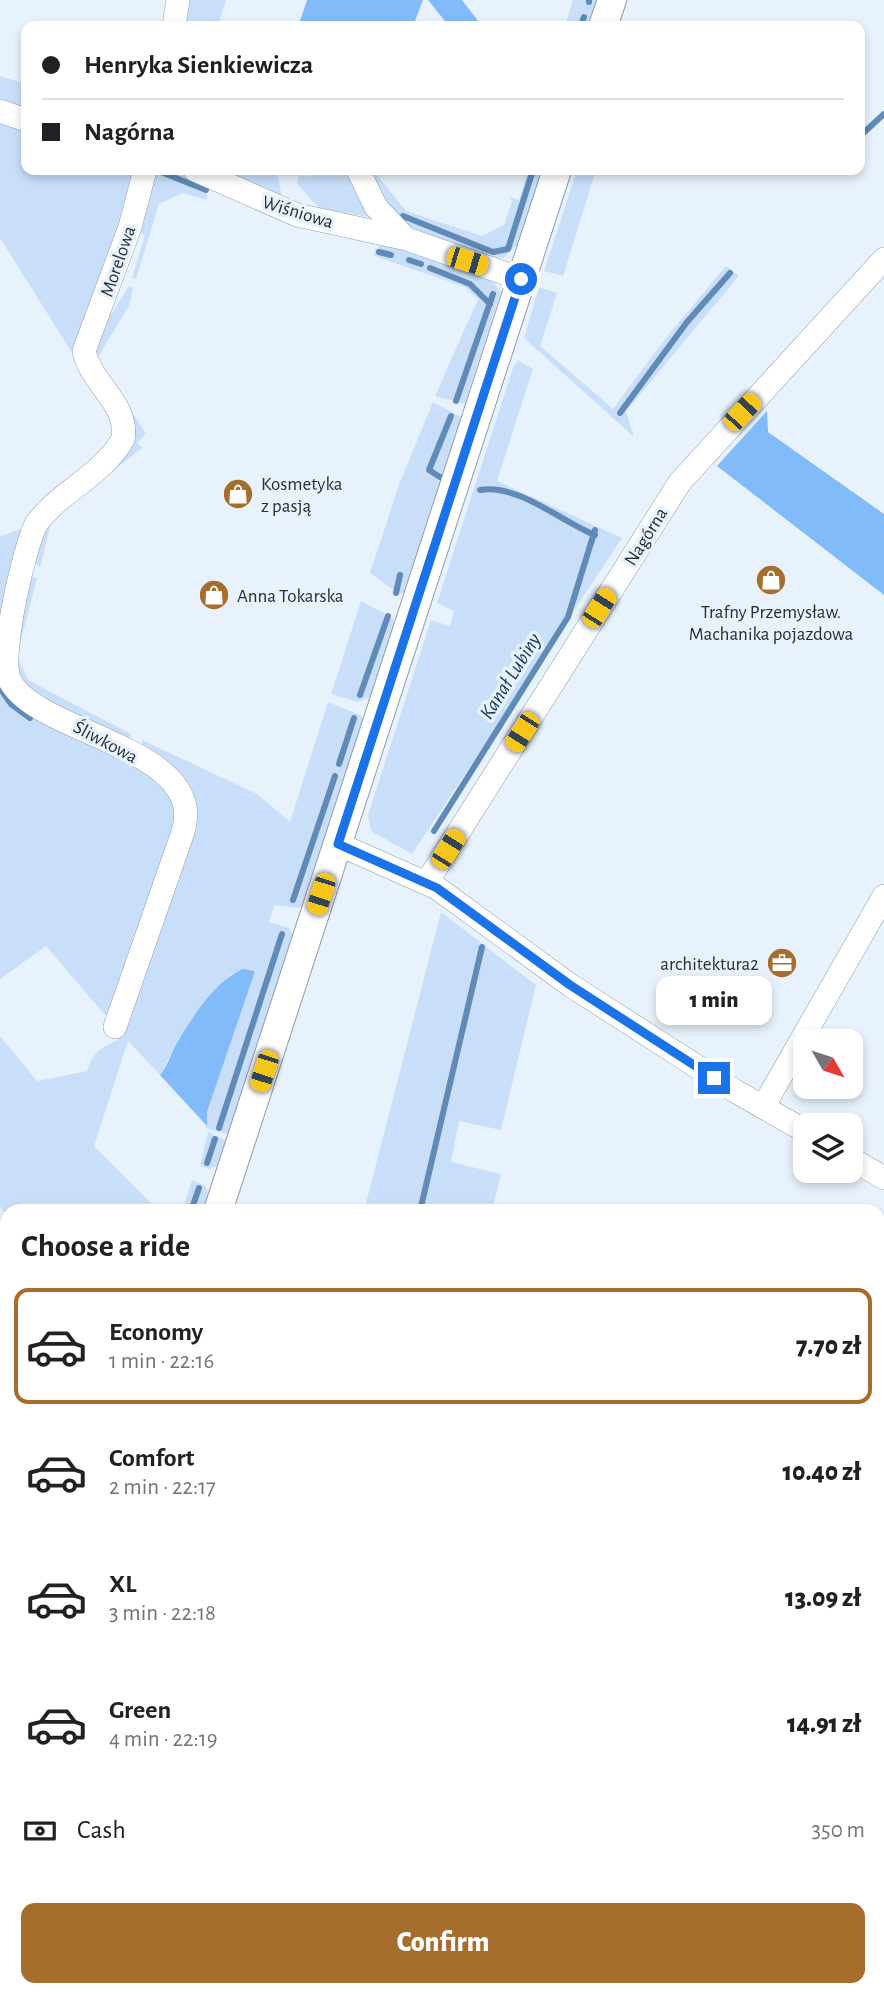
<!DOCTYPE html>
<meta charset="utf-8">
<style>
body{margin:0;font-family:"Alegreya Sans",sans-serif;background:#f2f2f2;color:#202124;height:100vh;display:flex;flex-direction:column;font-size:26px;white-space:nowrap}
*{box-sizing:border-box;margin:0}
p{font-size:23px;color:#757577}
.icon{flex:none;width:38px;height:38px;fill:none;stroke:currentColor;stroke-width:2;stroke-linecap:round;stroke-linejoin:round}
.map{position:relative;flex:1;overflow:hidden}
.details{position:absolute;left:0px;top:1204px;width:886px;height:793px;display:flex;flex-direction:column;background:#fff;border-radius:21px 21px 0 0;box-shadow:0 4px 10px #0003}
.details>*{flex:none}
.guide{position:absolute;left:21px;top:21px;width:844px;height:154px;border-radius:14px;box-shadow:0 4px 10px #0003;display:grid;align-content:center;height:154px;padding:0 21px;background:#fff}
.needle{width:46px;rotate:129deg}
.fabs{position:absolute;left:793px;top:1029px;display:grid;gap:14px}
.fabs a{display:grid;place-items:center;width:70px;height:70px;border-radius:14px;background:#fff;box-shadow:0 4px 10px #0003;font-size:35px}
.end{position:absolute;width:32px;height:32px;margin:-16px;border:9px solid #1a73e8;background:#fff;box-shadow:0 0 0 4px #fff}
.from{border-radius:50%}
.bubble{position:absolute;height:49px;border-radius:14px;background:#fff;box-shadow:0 4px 10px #0003;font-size:23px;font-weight:800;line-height:49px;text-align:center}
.car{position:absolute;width:21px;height:42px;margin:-21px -10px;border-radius:9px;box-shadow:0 0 5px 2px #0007;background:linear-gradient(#f5c518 24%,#345 0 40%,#f5c518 0 76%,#345 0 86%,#f5c518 0)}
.guide b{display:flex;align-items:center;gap:24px;height:66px;font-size:26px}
.guide b+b{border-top:2px solid #e0e0e0}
.guide i{width:18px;height:18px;background:#202124}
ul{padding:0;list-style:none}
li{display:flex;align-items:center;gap:21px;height:116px;margin:0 14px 10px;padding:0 7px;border:4px solid transparent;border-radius:14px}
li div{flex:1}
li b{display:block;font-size:26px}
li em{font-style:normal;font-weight:800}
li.on{border-color:#a76d2c}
li>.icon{width:63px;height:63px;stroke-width:1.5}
h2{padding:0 21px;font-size:32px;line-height:84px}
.pay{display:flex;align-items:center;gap:18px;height:77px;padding:0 21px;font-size:26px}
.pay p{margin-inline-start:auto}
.action{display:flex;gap:14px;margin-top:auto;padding:14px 21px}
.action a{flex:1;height:80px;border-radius:14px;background:#a76d2c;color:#fff;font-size:28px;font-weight:800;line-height:80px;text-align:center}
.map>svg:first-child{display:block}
.green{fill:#c9dff9}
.forest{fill:#81bbfa}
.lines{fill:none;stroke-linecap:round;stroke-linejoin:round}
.stream{stroke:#608ab8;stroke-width:6}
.minor-casing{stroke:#8f9dae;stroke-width:24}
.tertiary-casing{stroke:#8f9dae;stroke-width:30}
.minor{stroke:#fff;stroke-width:23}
.tertiary{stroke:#fff;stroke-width:28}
.rail{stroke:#5e656d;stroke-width:5;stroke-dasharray:10 5;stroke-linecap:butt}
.route{stroke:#1a73e8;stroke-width:9}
.labels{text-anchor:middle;stroke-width:7;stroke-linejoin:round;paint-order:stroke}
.street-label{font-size:19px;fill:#282e34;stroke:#e8f2fd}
.poi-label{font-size:19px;fill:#282e34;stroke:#e8f2fd;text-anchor:start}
.water-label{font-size:21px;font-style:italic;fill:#0f375f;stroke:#e8f2fd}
</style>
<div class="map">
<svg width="884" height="1996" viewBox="0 0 884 1996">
<rect width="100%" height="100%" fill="#e8f2fd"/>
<g class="green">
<path d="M185,0H226L218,26H182Z"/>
<path d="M573,0H601L592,26H565Z"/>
<path d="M26,74V114L0,105V76L23,83Z"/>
<path d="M0,118L26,127V170H139L81,367L0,238Z"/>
<path d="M151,170H171L205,184L207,200L183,193L159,204L136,279L132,278L145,235L137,232Z"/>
<path d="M212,170H277L282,198Z"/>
<path d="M325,170H354L370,217L320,209L297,184L299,175L307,177Z"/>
<path d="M363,170H373L406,211L482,236L504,225L512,201L509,197L519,200L528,170H539L540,187L520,242L503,258L484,257L397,221Z"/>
<path d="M577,170H596L563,276L544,271Z"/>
<path d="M384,244L492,281L501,292L465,404L435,396L478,299L465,287L374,256L375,249Z"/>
<path d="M726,266L739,276L626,411L634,437L524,338L539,287L557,293L540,346L613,409L665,339Z"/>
<path d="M129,286L133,289L129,306L96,360L146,433L137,443L142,448L52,519L40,568L33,560L36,532L124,450C118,433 92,370 93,357C94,336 119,303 129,286Z"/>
<path d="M518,360L533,369L497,481L622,538L412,854L371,831L368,815L431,620L450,626L454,611L437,603L513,368Z"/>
<path d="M433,402L463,418L409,590L399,594L370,573L400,482Z"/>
<path d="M117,429C115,470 62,487 37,513C21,529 7,615 0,642V537L25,527L31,515C55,494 111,461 117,429Z"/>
<path d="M32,577L37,578L17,656L28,680L131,734L128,740L54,710L11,675L28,581Z"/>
<path d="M361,601L391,617L398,625L375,695L358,702L331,694Z"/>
<path d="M0,673L162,778L181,808L116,1010L105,1015L46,946L0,979Z"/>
<path d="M328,702L360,715L364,721L305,904L299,908L274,905L269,922L289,928L294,937L232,1132L226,1134L206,1128L207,1112L255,970L231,974L209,996L177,1042L160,1075L128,1041L94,1146L159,1211H7V1215L0,1207V1036L37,1081L87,1071C95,1048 101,1049 120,1038L189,832L142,746V740L257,794L290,822Z"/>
<path d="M441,912L536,985L501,1130L459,1121L451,1162L501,1174L492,1211H364Z"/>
<path d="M208,1132L229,1142L220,1164L210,1169L200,1166Z"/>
<path d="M192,1180L206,1186L210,1201L207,1211H182Z"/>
<path d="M0,1319L7,1321V1465L0,1458Z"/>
<path d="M7,1814V1886L4,1898L0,1896V1824Z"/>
<path d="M59,1990H213L211,1996H57Z"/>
</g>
<g class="forest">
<path d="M307,0H423L413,26H381L377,21L371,26H317L300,21Z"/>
<path d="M428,0H462L482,26H449Z"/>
<path d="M767,411L768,432L884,514V595L717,466Z"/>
<path d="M243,969L255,971L207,1112V1126L160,1075C169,1064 171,1052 178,1041C194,1015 215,981 243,969Z"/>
</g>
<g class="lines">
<g class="stream">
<path d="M589,2V0"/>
<path d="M581,26L584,17"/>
<path d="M859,137L884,114"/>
<path d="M156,170L206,190"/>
<path d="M403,216L493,252L508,249L533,170"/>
<path d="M379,252L391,255"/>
<path d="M409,260L421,264"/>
<path d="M430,268L470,284L490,304"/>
<path d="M456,401L493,294"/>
<path d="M620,413L687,322L730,273"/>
<path d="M440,477L429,470L451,416"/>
<path d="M480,490C516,483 561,521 595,535"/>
<path d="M396,593L400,575"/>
<path d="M0,688L11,704L30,718"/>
<path d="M360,695L388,616"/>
<path d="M339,764L354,718"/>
<path d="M434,831L568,617L595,530"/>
<path d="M293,900L335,776"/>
<path d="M219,1128L282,934"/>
<path d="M207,1163L215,1139"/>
<path d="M191,1211L199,1188"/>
<path d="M420,1211L482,947"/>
<path d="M0,1763L7,1752"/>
</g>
<g class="minor-casing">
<g id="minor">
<path d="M174,26L178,0"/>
<path d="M0,111L26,120"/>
<path d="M195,170L297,215L407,239L521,279"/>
<path d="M358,170L376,207L405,238"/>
<path d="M338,844L437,888L570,985L735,1091L805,1131"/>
<path d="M427,882L680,482L884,259"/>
<path d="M115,1027L183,832C209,746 35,735 9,679C0,653 23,552 36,524C60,491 102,476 123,439C129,404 91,384 84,351L130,227L145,170"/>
<path d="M763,1107L884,896"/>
<path d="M850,1158L884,1178"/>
<path d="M0,1545L7,1552"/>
<path d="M378,1996L380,1990"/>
</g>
</g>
<g class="tertiary-casing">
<g id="tertiary">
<path d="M603,26L612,0"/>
<path d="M218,1211L557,170"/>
<path d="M0,1801L7,1791"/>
</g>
</g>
<use href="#minor" class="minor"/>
<use href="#tertiary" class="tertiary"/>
<path class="rail" d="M881,1996L884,1991"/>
</g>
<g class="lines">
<path class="route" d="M521,279L338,844L437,888L570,985L714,1078"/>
</g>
<defs>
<g id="shop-disc" transform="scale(1.575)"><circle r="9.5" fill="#a76d2c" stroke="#e8f2fd"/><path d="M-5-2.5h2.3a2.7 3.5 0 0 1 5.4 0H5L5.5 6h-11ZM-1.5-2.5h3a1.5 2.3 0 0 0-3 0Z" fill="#fff"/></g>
<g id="office-disc" transform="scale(1.575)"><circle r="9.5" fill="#a76d2c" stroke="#e8f2fd"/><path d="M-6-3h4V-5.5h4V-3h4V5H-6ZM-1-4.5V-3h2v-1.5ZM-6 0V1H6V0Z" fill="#fff"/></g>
</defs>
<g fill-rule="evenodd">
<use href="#shop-disc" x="238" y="494"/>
<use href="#shop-disc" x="771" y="580"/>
<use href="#shop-disc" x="214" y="595"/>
<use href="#office-disc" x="782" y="963"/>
</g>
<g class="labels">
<g class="street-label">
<text transform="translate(298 211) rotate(17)" y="7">Wiśniowa</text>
<text transform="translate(117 261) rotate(-71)" y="7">Morelowa</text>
<text transform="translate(645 536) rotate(-58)" y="7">Nagórna</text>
<text transform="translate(106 741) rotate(28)" y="7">Śliwkowa</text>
</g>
<g class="poi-label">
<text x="261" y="490">Kosmetyka<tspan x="261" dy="22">z pasją</tspan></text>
<text x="237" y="602">Anna Tokarska</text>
<text x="771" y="618" text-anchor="middle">Trafny Przemysław.<tspan x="771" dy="22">Machanika pojazdowa</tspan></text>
<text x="759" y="970" text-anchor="end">architektura2</text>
</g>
<g class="water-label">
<text transform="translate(510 676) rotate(-58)" y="7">Kanał Lubiny</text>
</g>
</g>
</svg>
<div class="fabs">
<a><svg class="needle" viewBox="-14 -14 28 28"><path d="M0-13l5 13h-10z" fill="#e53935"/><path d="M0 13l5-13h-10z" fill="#757577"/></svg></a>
<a><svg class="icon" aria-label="layers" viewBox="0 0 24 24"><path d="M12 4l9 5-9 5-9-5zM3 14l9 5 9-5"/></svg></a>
</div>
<i class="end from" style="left:521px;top:279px"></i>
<i class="end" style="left:714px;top:1078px"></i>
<div class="bubble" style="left:656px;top:976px;width:116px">1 min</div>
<i class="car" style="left:467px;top:261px;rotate:107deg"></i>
<i class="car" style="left:742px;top:412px;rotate:43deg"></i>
<i class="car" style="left:599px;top:608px;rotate:32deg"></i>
<i class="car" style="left:522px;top:732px;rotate:212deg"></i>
<i class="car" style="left:448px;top:849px;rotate:32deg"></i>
<i class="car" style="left:321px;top:894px;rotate:198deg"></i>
<i class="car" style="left:264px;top:1071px;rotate:198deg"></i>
<div class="guide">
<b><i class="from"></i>Henryka Sienkiewicza</b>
<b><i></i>Nagórna</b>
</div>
<section class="details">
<h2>Choose a ride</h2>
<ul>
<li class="on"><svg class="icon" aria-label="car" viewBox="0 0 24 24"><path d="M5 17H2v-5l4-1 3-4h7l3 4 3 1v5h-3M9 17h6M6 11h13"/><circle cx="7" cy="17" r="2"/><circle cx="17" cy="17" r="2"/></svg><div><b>Economy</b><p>1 min · 22:16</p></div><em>7.70 zł</em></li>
<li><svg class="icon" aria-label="car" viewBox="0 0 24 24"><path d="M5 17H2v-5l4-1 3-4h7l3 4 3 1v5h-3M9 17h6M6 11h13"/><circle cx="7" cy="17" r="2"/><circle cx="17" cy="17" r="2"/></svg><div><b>Comfort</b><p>2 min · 22:17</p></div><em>10.40 zł</em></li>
<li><svg class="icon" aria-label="car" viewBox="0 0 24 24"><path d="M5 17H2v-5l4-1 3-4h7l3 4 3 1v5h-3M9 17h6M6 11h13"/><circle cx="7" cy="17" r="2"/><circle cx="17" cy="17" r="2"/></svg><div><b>XL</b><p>3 min · 22:18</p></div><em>13.09 zł</em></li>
<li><svg class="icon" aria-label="car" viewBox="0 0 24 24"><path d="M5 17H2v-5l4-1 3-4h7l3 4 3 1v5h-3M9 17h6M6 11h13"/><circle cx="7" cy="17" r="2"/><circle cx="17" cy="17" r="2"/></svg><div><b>Green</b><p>4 min · 22:19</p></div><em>14.91 zł</em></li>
</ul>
<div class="pay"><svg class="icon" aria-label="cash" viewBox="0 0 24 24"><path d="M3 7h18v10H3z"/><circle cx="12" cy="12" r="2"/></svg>Cash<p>350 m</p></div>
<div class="action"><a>Confirm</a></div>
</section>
</div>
